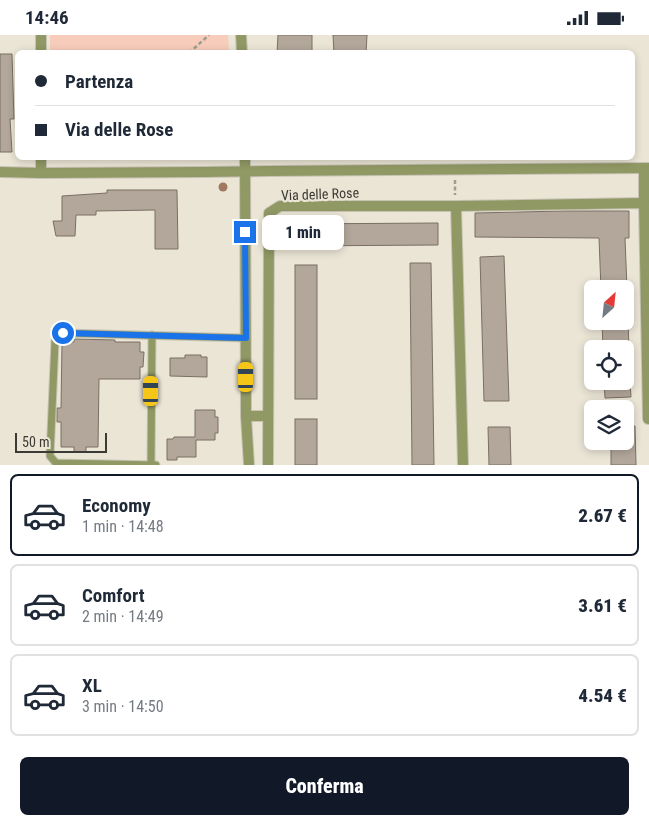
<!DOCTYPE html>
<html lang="it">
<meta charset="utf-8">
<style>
body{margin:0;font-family:"Roboto Condensed",sans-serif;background:#f2f2f3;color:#1f2937;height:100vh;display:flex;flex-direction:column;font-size:19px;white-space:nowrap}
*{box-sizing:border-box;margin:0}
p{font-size:16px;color:#747a83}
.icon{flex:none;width:28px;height:28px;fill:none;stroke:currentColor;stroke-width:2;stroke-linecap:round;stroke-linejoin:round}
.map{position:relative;height:430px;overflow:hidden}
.sheet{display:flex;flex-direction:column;background:#fff;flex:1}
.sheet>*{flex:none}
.hud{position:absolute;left:15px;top:15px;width:620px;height:110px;border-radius:8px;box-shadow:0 2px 8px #0003;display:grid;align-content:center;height:110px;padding:0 20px;background:#fff}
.needle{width:32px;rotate:27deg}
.fabs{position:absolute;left:584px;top:245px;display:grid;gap:10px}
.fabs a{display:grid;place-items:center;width:50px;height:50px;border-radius:8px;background:#fff;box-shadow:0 2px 8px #0003;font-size:25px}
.scale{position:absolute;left:15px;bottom:12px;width:92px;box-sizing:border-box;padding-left:5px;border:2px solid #3c3a34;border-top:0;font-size:14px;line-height:18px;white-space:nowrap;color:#3c3a34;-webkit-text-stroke:4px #eae5d5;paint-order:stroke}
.end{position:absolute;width:22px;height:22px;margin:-11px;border:6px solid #1a73e8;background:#fff;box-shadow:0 0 0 2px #fff}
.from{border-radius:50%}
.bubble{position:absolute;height:35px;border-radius:8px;background:#fff;box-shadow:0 2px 8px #0003;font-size:16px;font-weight:800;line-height:35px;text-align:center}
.car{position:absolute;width:15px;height:30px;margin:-15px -8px;border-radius:6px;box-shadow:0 0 4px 1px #0007;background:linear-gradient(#f5c518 24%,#345 0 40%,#f5c518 0 76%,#345 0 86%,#f5c518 0)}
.hud b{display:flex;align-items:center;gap:18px;height:48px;font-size:19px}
.hud b+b{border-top:1px solid #e0e1e3}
.hud i{width:12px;height:12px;background:#1f2937}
ul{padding:9px 0 0;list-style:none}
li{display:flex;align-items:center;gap:15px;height:82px;margin:0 10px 8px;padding:0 10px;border:2px solid #e0e1e3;border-radius:8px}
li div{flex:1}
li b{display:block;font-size:19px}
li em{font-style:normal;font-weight:800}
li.active{border-color:#111827}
li>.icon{width:45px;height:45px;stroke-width:1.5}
.cta{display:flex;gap:10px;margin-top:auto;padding:10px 20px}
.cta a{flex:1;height:58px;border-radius:8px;background:#111827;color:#fff;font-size:20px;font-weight:800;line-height:58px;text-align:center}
.status{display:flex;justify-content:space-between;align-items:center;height:35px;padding:0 25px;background:#fff;direction:ltr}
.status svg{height:14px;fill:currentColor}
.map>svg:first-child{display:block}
.green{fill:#f7ccbb}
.building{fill:#b3a79b;stroke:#7a6f64}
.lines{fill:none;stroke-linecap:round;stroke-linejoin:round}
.lane-casing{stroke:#c7c3b5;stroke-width:9}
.street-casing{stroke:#c7c3b5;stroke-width:12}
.path{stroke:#9f9c90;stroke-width:2.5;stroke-dasharray:4 2.5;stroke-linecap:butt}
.lane{stroke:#909864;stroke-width:7}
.street{stroke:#909864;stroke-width:10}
.tree{fill:#a07960}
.route{stroke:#1a73e8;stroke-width:6}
.labels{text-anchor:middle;stroke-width:4.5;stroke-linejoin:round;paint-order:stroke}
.street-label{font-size:14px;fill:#3c3a34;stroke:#eae5d5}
</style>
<div class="status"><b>14:46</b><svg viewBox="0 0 49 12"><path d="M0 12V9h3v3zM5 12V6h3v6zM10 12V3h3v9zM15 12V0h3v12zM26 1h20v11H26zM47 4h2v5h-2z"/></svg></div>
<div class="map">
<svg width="649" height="430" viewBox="0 0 649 430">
<rect width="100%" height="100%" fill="#eae5d5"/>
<g class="green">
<path d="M50,0H228L229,17H50Z"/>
<path d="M54,123H160L55,125Z"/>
</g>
<g class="building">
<path d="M278,0H312V18H277Z"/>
<path d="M333,0H367L366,18H334Z"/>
<path d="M0,19H12L14,84H10L12,117H0Z"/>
<path d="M107,155H177L178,214H155V175L96,176V180H76L75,201H56L53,186H62V161L107,158Z"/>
<path d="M565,176H629V203H625L627,254H601L599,203L475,202V178Z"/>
<path d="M438,188V210L289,211V189Z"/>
<path d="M504,221L509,366H484L480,222Z"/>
<path d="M410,228H431L434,430H412Z"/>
<rect x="295" y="230" width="22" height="134"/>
<path d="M602,286H628L629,314H603Z"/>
<path d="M74,304L115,305V307H140V317H144L143,332H140V344H99L98,412H86V417H74V412H61V387H57V373H61L62,307H74Z"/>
<path d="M185,320H201V322H207V342L170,341V323H185Z"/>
<path d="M604,346H630L631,362L605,363Z"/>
<path d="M195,375H215V382H218V398H215V405H196V422H177V425H167V404H173L174,402H195Z"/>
<rect x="295" y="384" width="22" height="46"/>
<path d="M625,391H635L636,430H611V406H625Z"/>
<path d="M488,392H510L511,430H489Z"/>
</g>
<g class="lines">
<g class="lane-casing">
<g id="lane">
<path d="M151,430L152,300"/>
<path d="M156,430L56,428L50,421L55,306L63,298L246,303"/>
</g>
</g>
<g class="street-casing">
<g id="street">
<path d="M41,0V18"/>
<path d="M241,0L242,18"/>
<path d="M41,122V138"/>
<path d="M245,122L246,381L249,430"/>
<path d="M644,133V168"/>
<path d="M0,137L41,138L204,137L268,136L649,133"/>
<path d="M456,171L463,430"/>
<path d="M246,381H268"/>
<path d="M268,430L269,178L280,171H456L644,168L648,384"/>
</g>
</g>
<g class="path">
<path d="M189,18L209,0"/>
<path d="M455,145V160"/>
</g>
<use href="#lane" class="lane"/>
<use href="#street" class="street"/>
</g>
<circle class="tree" cx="223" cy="152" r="4.5"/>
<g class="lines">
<path class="route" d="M63,298L246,303L245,197"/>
</g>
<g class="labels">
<g class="street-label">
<text transform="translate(320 159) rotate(-2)" y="5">Via delle Rose</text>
</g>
</g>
</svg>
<div class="fabs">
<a><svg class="needle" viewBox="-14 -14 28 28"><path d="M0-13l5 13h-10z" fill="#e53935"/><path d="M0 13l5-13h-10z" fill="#747a83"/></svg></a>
<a><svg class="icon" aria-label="locate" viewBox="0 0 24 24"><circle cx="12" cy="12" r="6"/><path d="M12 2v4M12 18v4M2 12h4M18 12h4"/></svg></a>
<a><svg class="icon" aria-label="layers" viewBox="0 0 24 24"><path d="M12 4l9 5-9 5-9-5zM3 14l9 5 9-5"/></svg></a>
</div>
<div class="scale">50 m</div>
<i class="end from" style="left:63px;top:298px"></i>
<i class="end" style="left:245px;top:197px"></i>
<div class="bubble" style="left:262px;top:180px;width:82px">1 min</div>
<i class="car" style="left:246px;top:342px;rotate:0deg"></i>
<i class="car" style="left:151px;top:356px;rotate:0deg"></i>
<div class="hud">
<b><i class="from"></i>Partenza</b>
<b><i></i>Via delle Rose</b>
</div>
</div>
<section class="sheet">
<ul>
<li class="active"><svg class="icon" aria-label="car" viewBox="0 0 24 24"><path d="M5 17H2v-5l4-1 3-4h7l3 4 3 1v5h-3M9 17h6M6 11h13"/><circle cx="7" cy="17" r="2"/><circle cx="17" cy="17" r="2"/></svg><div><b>Economy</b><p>1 min · 14:48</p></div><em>2.67 €</em></li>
<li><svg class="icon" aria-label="car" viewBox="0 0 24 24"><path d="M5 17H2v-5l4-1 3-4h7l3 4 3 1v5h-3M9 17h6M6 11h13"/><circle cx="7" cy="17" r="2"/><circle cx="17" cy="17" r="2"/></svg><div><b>Comfort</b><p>2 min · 14:49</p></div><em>3.61 €</em></li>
<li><svg class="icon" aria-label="car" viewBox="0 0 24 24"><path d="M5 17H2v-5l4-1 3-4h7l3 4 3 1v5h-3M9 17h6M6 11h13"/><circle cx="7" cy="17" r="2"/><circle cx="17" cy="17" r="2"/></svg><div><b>XL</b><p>3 min · 14:50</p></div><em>4.54 €</em></li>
</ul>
<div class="cta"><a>Conferma</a></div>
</section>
